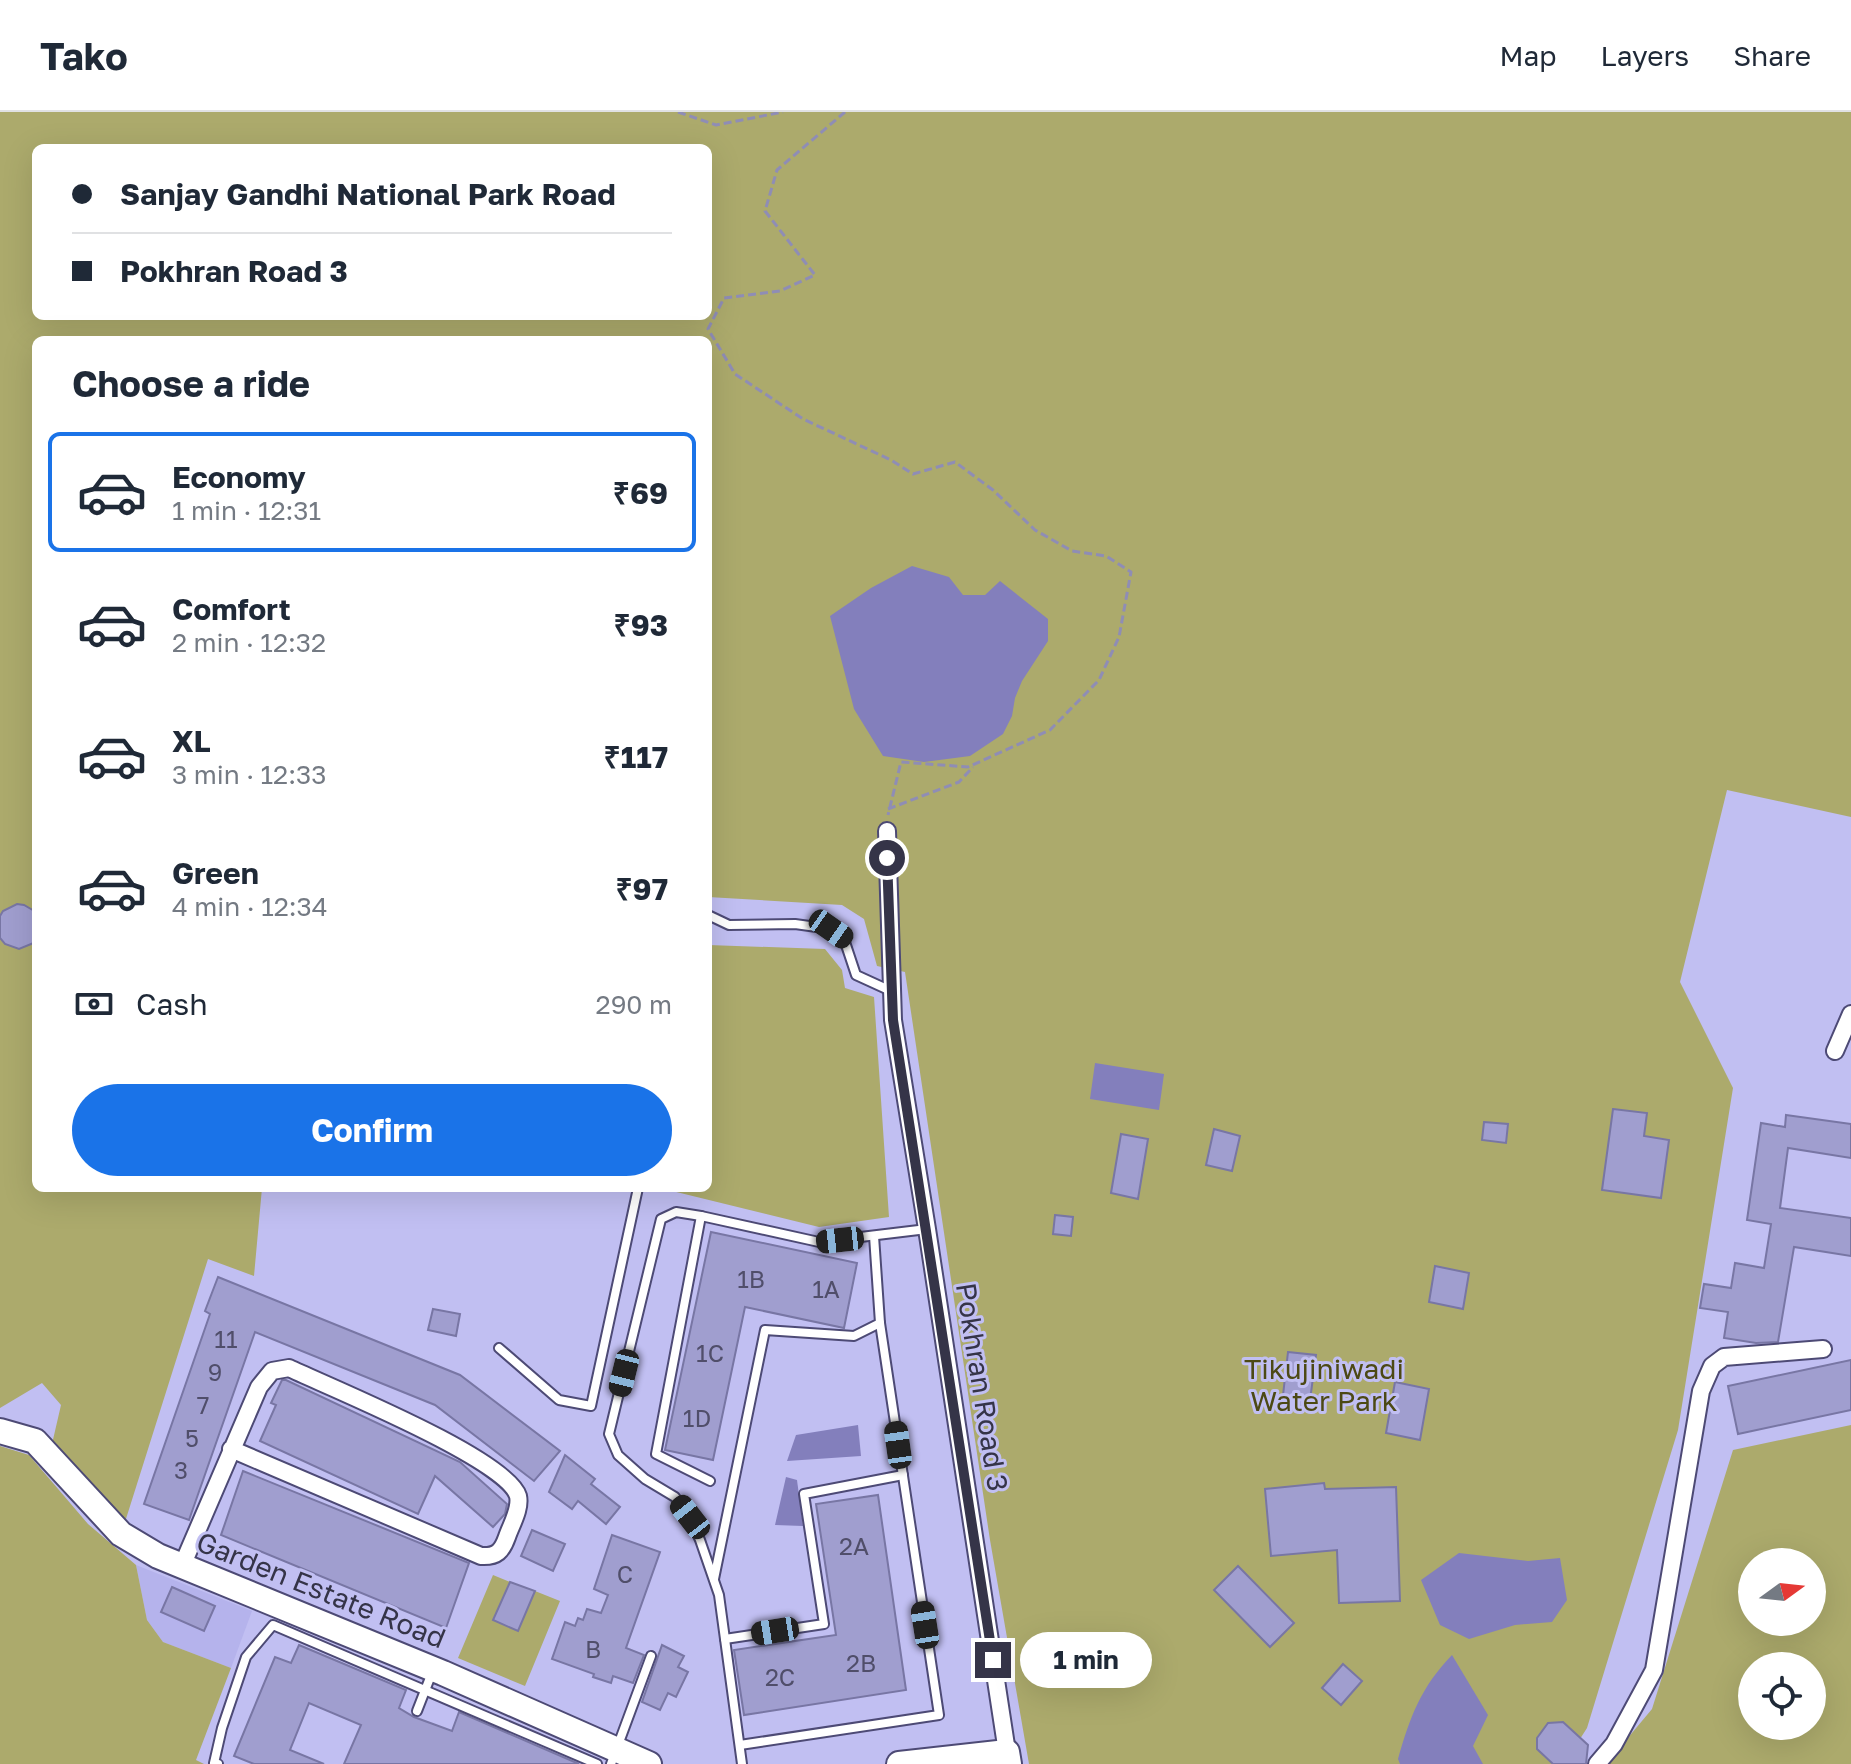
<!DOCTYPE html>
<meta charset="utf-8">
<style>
body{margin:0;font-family:"Golos Text",sans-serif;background:#f6f6f7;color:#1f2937;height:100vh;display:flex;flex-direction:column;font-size:30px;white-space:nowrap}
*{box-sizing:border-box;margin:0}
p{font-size:26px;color:#747a83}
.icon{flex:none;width:44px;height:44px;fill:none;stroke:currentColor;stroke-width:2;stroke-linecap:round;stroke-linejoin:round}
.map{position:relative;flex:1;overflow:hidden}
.details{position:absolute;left:32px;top:224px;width:680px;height:856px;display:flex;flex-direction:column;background:#fff;border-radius:12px;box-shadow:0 8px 32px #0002}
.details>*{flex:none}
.top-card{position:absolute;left:32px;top:32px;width:680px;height:176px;border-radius:12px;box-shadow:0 8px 32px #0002;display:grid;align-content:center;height:176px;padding:0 40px;background:#fff}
.needle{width:52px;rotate:75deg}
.tools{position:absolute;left:1738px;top:1436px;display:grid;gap:16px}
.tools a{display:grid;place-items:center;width:88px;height:88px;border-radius:50%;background:#fff;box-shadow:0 8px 32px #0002;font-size:40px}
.end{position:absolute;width:36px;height:36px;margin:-18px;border:10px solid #353448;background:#fff;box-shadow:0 0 0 4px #fff}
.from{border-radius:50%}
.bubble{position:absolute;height:56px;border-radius:28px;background:#fff;box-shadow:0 8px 32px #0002;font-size:26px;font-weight:700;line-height:56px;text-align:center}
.car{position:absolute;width:24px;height:48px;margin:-24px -12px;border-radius:10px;box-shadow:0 0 6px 2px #0007;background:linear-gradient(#222 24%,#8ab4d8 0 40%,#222 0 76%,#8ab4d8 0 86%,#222 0)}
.top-card b{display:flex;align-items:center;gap:28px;height:76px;font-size:30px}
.top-card b+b{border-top:2px solid #e0e1e3}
.top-card i{width:20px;height:20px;background:#1f2937}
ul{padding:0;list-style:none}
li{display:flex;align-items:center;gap:24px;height:120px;margin:0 16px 12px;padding:0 24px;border:4px solid transparent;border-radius:12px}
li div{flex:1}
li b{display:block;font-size:30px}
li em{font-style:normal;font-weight:700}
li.active{border-color:#1a73e8}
li>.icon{width:72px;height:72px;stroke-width:1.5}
h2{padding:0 40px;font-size:36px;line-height:96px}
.pay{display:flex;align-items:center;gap:20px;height:88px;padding:0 40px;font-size:30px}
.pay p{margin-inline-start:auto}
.cta{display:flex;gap:16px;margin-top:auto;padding:16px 40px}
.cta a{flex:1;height:92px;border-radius:48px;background:#1a73e8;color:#fff;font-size:32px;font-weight:700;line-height:92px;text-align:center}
header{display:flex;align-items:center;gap:48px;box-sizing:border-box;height:112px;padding:0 40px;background:#fff;border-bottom:2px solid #e0e1e3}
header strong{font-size:38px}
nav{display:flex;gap:44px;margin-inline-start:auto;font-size:28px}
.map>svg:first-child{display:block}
.built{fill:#b5b3ec}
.green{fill:#acaa6c;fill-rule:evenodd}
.water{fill:#837fbc}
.building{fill:#a09ecf;stroke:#7876a4;stroke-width:2}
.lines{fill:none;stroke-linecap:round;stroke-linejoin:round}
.lane-casing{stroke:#4d4a75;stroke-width:12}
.street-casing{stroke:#4d4a75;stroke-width:20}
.secondary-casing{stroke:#4d4a75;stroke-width:28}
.path{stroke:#8f8db5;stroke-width:3;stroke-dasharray:8 4;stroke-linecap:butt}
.lane{stroke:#fff;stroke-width:8}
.street{stroke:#fff;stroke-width:16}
.secondary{stroke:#fff;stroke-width:24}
.route{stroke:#353448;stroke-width:10}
.labels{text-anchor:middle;stroke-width:6;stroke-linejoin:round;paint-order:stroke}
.number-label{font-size:24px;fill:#504e6a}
.park-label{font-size:28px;fill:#4c4914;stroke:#c1bff2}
.street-label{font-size:28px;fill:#353448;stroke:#c1bff2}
</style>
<header>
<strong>Tako</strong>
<nav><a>Map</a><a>Layers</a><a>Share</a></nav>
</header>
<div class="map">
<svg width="1851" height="1652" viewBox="0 0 1851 1652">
<rect width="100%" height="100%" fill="#c1bff2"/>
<path class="built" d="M136,1453L252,1499L231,1556L163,1530L147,1508Z"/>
<g class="green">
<path d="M0,0H1851V705L1727,678L1680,870L1733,976L1678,1318L1587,1616L1564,1652H1029L990,1428L905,860L877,854L864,807L842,793L708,785V228H36V1076H262L254,1164L208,1147L125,1410L52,1332L61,1293L42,1271L0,1296ZM36,36H708V204H36Z"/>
<path d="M708,833L825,837L842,858L845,876L874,885L889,1105L819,1115L660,1076H708Z"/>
<path d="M1851,1313V1652H1606L1652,1597L1733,1338ZM1752,1450H1812V1510H1752ZM1752,1554H1812V1614H1752Z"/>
<path d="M0,1334L29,1343L88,1412L136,1453L147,1508L163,1530L231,1556L196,1648L204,1652H0Z"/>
<path d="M493,1463L510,1470L494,1508L517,1519L535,1479L560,1489L525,1574L458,1546Z"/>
</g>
<g class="water">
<path d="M912,454L949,465L963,483H985L1000,469L1048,507V529L1022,569L1015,586L1012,604L1003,622L970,644L924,650L883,644L854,597L830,504L871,476Z"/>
<path d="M1095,951L1164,962L1159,998L1090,987Z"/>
<path d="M858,1313L861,1344L787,1349L796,1323Z"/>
<path d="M786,1365L797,1368L803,1414L775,1413Z"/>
<path d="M1459,1441L1528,1449L1560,1446L1567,1488L1552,1510L1515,1513L1469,1527L1440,1513L1421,1468Z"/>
<path d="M1452,1543L1488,1603L1473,1634L1483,1652H1400L1398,1647C1410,1605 1421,1575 1452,1543Z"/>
</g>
<g class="building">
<path d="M17,792L24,793L36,800V830L19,837L5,832L0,826V804L3,799Z"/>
<path d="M1613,997L1647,1001L1644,1024L1669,1028L1661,1086L1602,1078Z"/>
<path d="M1786,1003L1851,1012V1046L1788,1036L1780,1096L1851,1106V1144L1794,1135L1778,1230L1756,1231L1724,1226L1728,1200L1700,1196L1704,1172L1731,1176L1735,1151L1764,1156L1771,1112L1747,1108L1761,1011L1785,1015Z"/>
<path d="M1484,1010L1508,1012L1506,1031L1482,1028Z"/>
<path d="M1214,1017L1240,1024L1232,1059L1206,1053Z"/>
<path d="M1121,1022L1148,1027L1138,1087L1111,1081Z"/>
<path d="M1055,1103L1073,1105L1071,1124L1053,1122Z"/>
<path d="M711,1120L857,1151L844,1216L745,1195L713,1348L665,1338Z"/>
<path d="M1435,1154L1469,1161L1463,1197L1429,1190Z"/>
<path d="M218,1165L460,1263L560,1339L534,1369L435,1293L255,1220L189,1408L144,1392L210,1202L205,1199Z"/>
<path d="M433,1197L460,1202L456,1224L428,1218Z"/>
<path d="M1288,1240L1316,1243L1309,1296L1282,1292Z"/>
<path d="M1851,1248V1298L1738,1322L1728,1274Z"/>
<path d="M282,1268H286L460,1350L507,1392L505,1402L493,1415L435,1364L418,1402L260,1329L276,1293L271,1291Z"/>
<path d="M1395,1270L1429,1277L1420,1328L1386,1321Z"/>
<path d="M565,1343L595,1367L591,1372L620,1395L606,1412L578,1389L572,1397L549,1380Z"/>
<path d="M243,1359L469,1451L446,1516L221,1423Z"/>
<path d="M1324,1371L1325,1377L1396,1375L1400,1489L1339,1491L1337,1438L1271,1444L1265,1377Z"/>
<path d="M878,1383L906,1578L744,1603L734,1538L836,1523L816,1392Z"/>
<path d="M532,1418L565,1432L553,1459L521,1444Z"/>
<path d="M612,1423L660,1440L626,1536L644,1543L633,1571L613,1564L611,1571L593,1565L594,1562L552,1547L565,1510L575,1514L578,1506L583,1508L587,1497L601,1501L608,1483L594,1477Z"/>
<path d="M1238,1454L1294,1511L1270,1535L1214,1478Z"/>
<path d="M510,1470L535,1479L518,1519L493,1508Z"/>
<path d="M172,1475L215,1494L204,1519L161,1500Z"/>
<path d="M299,1533L406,1578L399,1596L414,1605L452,1619L459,1600L579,1652H344L361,1613L309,1591L290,1638L324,1652H254L234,1644L275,1545L291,1551Z"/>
<path d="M662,1533L684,1544L678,1555L688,1560L676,1585L668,1581L660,1598L642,1590Z"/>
<path d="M1343,1552L1362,1569L1341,1593L1322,1576Z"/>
<path d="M1563,1610L1588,1633L1586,1652H1553L1537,1637V1626L1548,1611Z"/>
</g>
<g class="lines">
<g class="lane-casing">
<g id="lane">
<path d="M708,803L729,813L795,812L831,817L844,827L856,863L891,879"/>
<path d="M701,1104L656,1342L710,1369"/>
<path d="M499,1236L559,1288L591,1294L638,1076"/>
<path d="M714,1467L765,1218L854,1224L880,1211L874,1124"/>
<path d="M725,1527L824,1512L804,1382L903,1363"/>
<path d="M417,1599L433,1558"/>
<path d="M740,1633L939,1603L880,1211"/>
<path d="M218,1652L214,1651L222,1616L246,1545L273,1513L597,1652"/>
<path d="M611,1652L651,1544"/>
<path d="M742,1652L719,1483L700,1428L690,1405L675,1385L645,1367L618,1343L609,1322L661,1107L676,1100L701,1104L819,1130L927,1117"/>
</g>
</g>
<g class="street-casing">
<g id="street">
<path d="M887,719L893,908L927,1117L1007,1640"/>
<path d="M1835,939L1851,902"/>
<path d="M182,1454L259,1275L272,1259L289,1256C329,1275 507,1347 518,1384C521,1397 511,1413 507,1425C502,1439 497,1445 481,1444L231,1337"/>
<path d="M1597,1652L1614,1632L1654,1558L1701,1279L1712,1254L1724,1245L1823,1237"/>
</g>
</g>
<g class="secondary-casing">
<g id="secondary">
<path d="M0,1319L35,1329L121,1422L158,1444L443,1561L649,1652"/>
<path d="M899,1652L1007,1640L1009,1652"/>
</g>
</g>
<g class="path">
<path d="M678,0L716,13L783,0"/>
<path d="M845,0L777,58L765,99L815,163L780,179L724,186L708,217L735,262L803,307L891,348L913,362L955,350L993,378L1035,418L1072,439L1106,444L1131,460L1119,525L1099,568L1050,618L968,655L901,650L888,703"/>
<path d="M888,697L959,670L973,655"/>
</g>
<use href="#lane" class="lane"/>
<use href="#street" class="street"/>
<use href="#secondary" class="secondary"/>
</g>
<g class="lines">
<path class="route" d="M887,746L893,908L993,1548"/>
</g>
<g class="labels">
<g class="number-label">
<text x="751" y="1176">1B</text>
<text x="826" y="1186">1A</text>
<text x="226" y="1236">11</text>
<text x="710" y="1250">1C</text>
<text x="215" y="1269">9</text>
<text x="203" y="1302">7</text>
<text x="697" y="1315">1D</text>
<text x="192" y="1335">5</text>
<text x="181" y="1367">3</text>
<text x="854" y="1443">2A</text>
<text x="625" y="1471">C</text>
<text x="593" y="1546">B</text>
<text x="861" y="1560">2B</text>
<text x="780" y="1574">2C</text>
</g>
<g class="park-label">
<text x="1324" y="1267">Tikujiniwadi<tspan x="1324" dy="32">Water Park</tspan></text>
</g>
<g class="street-label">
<text transform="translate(982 1275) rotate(81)" y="10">Pokhran Road 3</text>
<text transform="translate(321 1478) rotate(22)" y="10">Garden Estate Road</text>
</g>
</g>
</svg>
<div class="tools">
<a><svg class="needle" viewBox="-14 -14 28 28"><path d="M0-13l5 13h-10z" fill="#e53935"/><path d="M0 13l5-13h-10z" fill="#747a83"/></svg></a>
<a><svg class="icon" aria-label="locate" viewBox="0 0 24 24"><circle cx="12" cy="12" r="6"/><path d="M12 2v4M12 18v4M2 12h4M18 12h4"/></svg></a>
</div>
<i class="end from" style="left:887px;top:746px"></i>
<i class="end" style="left:993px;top:1548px"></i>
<div class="bubble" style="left:1020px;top:1520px;width:132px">1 min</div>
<i class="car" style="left:831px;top:817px;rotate:125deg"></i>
<i class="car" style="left:840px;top:1128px;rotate:264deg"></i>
<i class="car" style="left:624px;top:1261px;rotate:194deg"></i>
<i class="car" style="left:898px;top:1333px;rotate:352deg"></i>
<i class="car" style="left:690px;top:1405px;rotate:322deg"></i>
<i class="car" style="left:925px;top:1513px;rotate:351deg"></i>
<i class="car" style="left:775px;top:1519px;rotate:261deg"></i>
<div class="top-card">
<b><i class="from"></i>Sanjay Gandhi National Park Road</b>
<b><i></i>Pokhran Road 3</b>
</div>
<section class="details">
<h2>Choose a ride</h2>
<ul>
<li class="active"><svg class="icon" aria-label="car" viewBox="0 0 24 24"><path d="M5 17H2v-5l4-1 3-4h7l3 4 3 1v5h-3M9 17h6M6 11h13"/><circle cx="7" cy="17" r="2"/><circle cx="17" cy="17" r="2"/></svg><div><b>Economy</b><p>1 min · 12:31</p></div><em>₹69</em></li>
<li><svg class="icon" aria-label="car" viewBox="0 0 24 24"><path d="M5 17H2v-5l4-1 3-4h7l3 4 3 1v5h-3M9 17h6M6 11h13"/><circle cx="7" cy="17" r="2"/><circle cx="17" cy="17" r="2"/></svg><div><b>Comfort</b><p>2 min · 12:32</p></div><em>₹93</em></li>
<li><svg class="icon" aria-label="car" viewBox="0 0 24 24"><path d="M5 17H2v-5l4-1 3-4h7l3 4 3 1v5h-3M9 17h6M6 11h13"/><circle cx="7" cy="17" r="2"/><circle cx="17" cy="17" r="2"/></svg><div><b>XL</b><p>3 min · 12:33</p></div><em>₹117</em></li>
<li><svg class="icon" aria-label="car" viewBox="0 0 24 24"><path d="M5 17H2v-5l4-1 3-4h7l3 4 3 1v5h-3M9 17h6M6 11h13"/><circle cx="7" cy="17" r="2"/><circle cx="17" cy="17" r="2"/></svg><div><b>Green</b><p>4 min · 12:34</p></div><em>₹97</em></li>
</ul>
<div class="pay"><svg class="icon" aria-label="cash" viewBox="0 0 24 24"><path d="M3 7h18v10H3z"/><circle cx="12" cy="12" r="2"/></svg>Cash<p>290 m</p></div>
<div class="cta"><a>Confirm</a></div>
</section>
</div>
